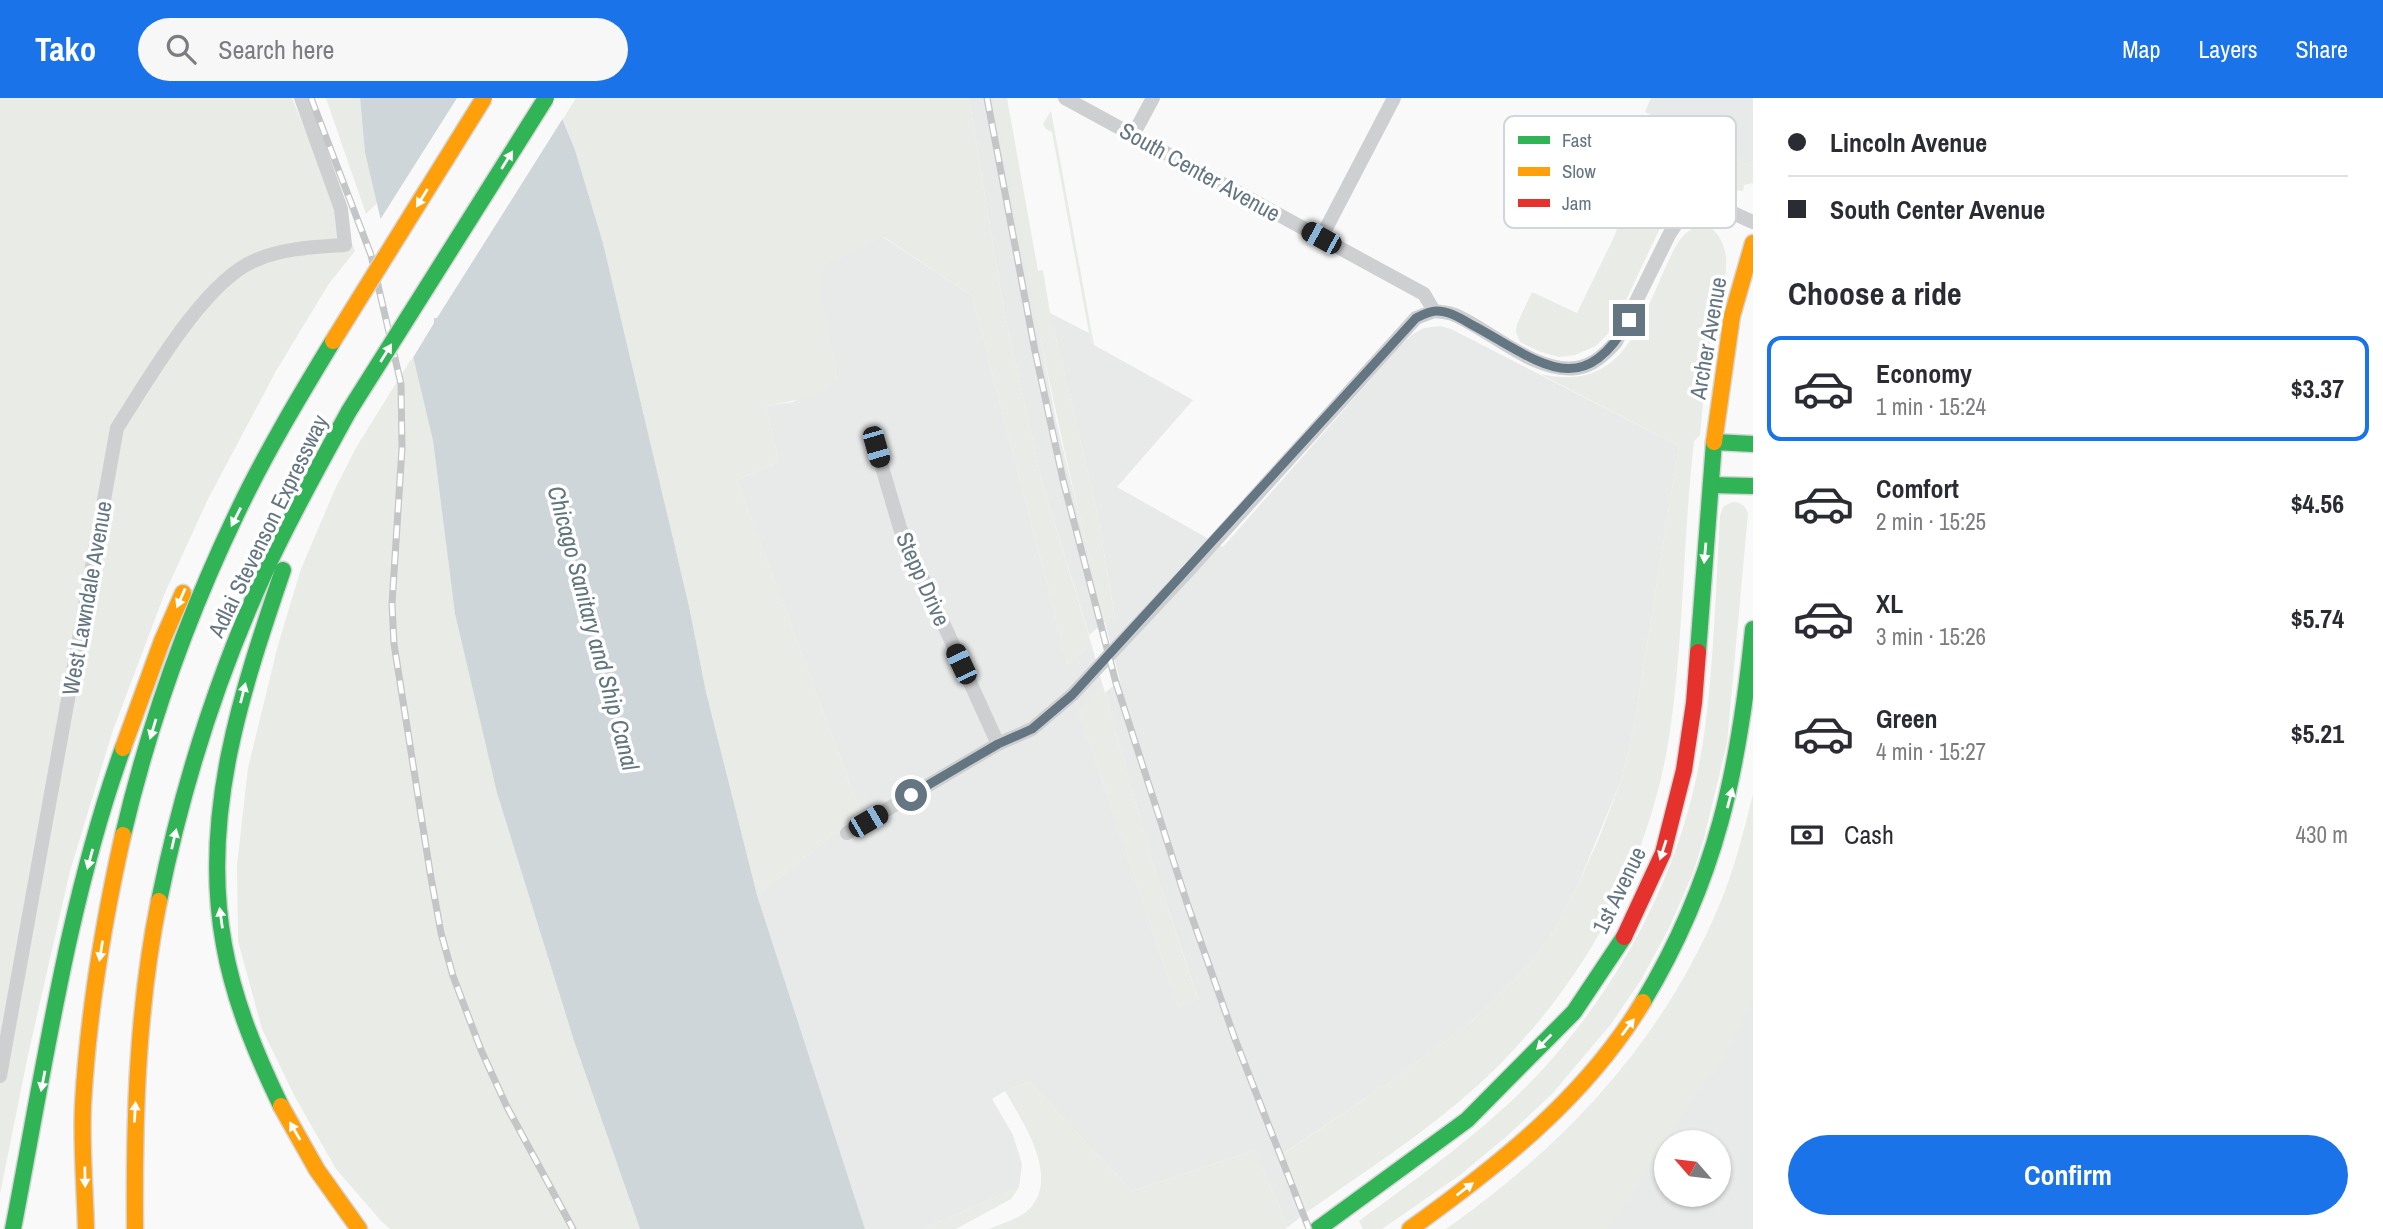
<!DOCTYPE html>
<meta charset="utf-8">
<style>
body{margin:0;font-family:"Archivo Narrow",sans-serif;background:#f7f7f7;color:#2b2b33;height:100vh;display:flex;flex-direction:column;font-size:26px;white-space:nowrap}
*{box-sizing:border-box;margin:0}
p{font-size:23px;color:#7c7c81}
.icon{flex:none;width:38px;height:38px;fill:none;stroke:currentColor;stroke-width:2;stroke-linecap:round;stroke-linejoin:round}
.map{position:relative;flex:1;overflow:hidden}
.drawer{display:flex;flex-direction:column;background:#fff;width:630px}
.drawer>*{flex:none}
.banner{display:grid;align-content:center;height:154px;padding:0 35px;background:#fff}
.needle{width:46px;rotate:298deg}
.tools{position:absolute;left:1654px;top:1032px;display:grid;gap:14px}
.tools a{display:grid;place-items:center;width:77px;height:77px;border-radius:50%;background:#fff;box-shadow:0 2px 5px #0004;font-size:35px}
.end{position:absolute;width:32px;height:32px;margin:-16px;border:9px solid #657683;background:#fff;box-shadow:0 0 0 4px #fff}
.from{border-radius:50%}
.car{position:absolute;width:21px;height:42px;margin:-21px -10px;border-radius:9px;box-shadow:0 0 5px 2px #0007;background:linear-gradient(#222 24%,#8ab4d8 0 40%,#222 0 76%,#8ab4d8 0 86%,#222 0)}
.banner b{display:flex;align-items:center;gap:24px;height:66px;font-size:26px}
.banner b+b{border-top:2px solid #e1e1e2}
.banner i{width:18px;height:18px;background:#2b2b33}
ul{padding:0;list-style:none}
li{display:flex;align-items:center;gap:21px;height:105px;margin:0 14px 10px;padding:0 21px;border:4px solid transparent;border-radius:14px}
li div{flex:1}
li b{display:block;font-size:26px}
li em{font-style:normal;font-weight:700}
li.on{border-color:#1a73e8}
li>.icon{width:63px;height:63px;stroke-width:1.5}
h2{padding:0 35px;font-size:32px;line-height:84px}
.pay{display:flex;align-items:center;gap:18px;height:77px;padding:0 35px;font-size:26px}
.pay p{margin-inline-start:auto}
.button{display:flex;gap:14px;margin-top:auto;padding:14px 35px}
.button a{flex:1;height:80px;border-radius:42px;background:#1a73e8;color:#fff;font-size:28px;font-weight:700;line-height:80px;text-align:center}
header{display:flex;align-items:center;gap:42px;box-sizing:border-box;height:98px;padding:0 35px;background:#1a73e8;color:#fff}
header strong{font-size:33px}
nav{display:flex;gap:38px;margin-inline-start:auto;font-size:24px}
.search{width:490px;height:63px;background:#f7f7f7;display:flex;align-items:center;gap:18px;box-sizing:border-box;padding:0 24px;border-radius:38px;color:#7c7c81;font-size:26px}
main{display:flex;flex:1;min-height:0}
.map>svg:first-child{display:block}
.built{fill:#e8e9e9;fill-rule:evenodd}
.green{fill:#e8ebe6}
.water{fill:#ced6d9}
.pier{fill:#f9f9f9}
.lines{fill:none;stroke-linecap:round;stroke-linejoin:round}
.fast-casing{stroke:#d5d6d7;stroke-width:19}
.slow-casing{stroke:#d5d6d7;stroke-width:19}
.jam-casing{stroke:#d5d6d7;stroke-width:19}
.street{stroke:#cecfd0;stroke-width:14}
.fast{stroke:#30b455;stroke-width:16}
.slow{stroke:#ff9f0a;stroke-width:16}
.jam{stroke:#e5322d;stroke-width:16}
.rail-casing{stroke:#c3c5c6;stroke-width:7}
.rail{stroke:#fff;stroke-width:4.5;stroke-dasharray:13;stroke-linecap:butt}
.fast-bridge-casing{stroke:#d5d6d6;stroke-width:19;stroke-linecap:butt}
.slow-bridge-casing{stroke:#d5d6d6;stroke-width:19;stroke-linecap:butt}
.fast-bridge{stroke:#30b455;stroke-width:16}
.slow-bridge{stroke:#ff9f0a;stroke-width:16}
.oneway{fill:#fff}
.route{stroke:#657683;stroke-width:9}
.labels{text-anchor:middle;stroke-width:7;stroke-linejoin:round;paint-order:stroke}
.street-label{font-size:23px;fill:#657683;stroke:#fff}
.water-label{font-size:24px;font-style:italic;fill:#60757c;stroke:#fff}
.key{fill:#fff;stroke:#d1d6da;stroke-width:2}
.key-label{font-size:19px;fill:#657683}
</style>
<header>
<strong>Tako</strong>
<div class="search"><svg class="icon" aria-label="search" viewBox="0 0 24 24"><circle cx="10" cy="10" r="6"/><path d="M15 15l6 6"/></svg>Search here</div>
<nav><a>Map</a><a>Layers</a><a>Share</a></nav>
</header>
<main>
<div class="map">
<svg width="1753" height="1131" viewBox="0 0 1753 1131">
<rect width="100%" height="100%" fill="#f9f9f9"/>
<g class="built">
<path d="M969,0H994L1056,322L1105,524L1089,537L1042,384L1004,213Z"/>
<path d="M1651,0H1753V69L1645,14Z"/>
<path d="M883,139L972,198L1068,567L1091,545L1103,588L1079,613L1178,909L1198,901L1152,763L1105,595L1120,582L1106,529L1115,519L1096,409L1050,215L1089,235L1091,245L1094,247L1193,302L1117,389L1223,449L1400,248L1413,236L1424,230L1440,228L1451,231L1679,348L1634,627L1622,680L1577,789L1557,828L1530,866L1472,923L1394,981L1284,1055L1307,1114L1288,1129L1255,1052L1132,1093L1029,984L1005,993L992,1001L1013,1037L1022,1066L1019,1089L922,1131H865L757,797L861,715L737,382L779,364L766,308L793,304L837,281L817,171Z"/>
<path d="M1753,819V1131H1559ZM1666,1045H1718V1097H1666Z"/>
</g>
<g class="green">
<path d="M0,0H292L355,153L328,187L276,273L208,401L164,497L112,635L70,773L28,957L0,1096Z"/>
<path d="M326,0H360L365,55L377,105L366,116Z"/>
<path d="M576,0H969L1004,213L1042,384L1091,545L1068,567L972,198L884,139L818,171L837,281L817,298L766,308L779,364L737,382L861,715L757,797L706,594L689,508L603,145L575,52L563,21Z"/>
<path d="M994,0H1007L1038,173L1043,172L1050,215L1096,409L1115,520L1106,529C1063,354 1025,178 994,0Z"/>
<path d="M1051,13L1094,247L1091,245L1089,235L1052,34L1046,31L1043,26Z"/>
<path d="M1660,21L1753,69V85L1744,87L1743,93C1709,89 1688,84 1667,115L1613,230L1596,248L1575,257L1559,259L1541,254L1520,244L1516,234L1517,226L1532,194L1577,215L1614,139L1644,56Z"/>
<path d="M1704,126C1717,131 1725,146 1726,160C1728,179 1718,200 1714,218C1707,257 1704,297 1700,337L1694,343C1683,439 1684,537 1670,633C1650,770 1579,895 1477,988C1425,1035 1364,1074 1307,1114L1283,1056L1394,981L1472,923L1530,866L1557,828L1577,789L1599,740L1622,680L1634,627L1679,348L1540,276C1622,295 1639,228 1666,168C1675,149 1682,131 1704,126Z"/>
<path d="M413,258L433,343L455,516L497,695L574,943L640,1131H390L381,1123L336,1071L295,999L262,931L238,843L237,767L248,670L278,547L301,471L336,389L357,348Z"/>
<path d="M1732,404C1740,404 1745,407 1748,415L1727,645L1704,740L1693,775L1669,830L1641,882L1611,926L1552,996L1507,1038L1460,1077L1382,1131H1363L1359,1123C1423,1076 1490,1029 1543,971C1629,877 1689,756 1705,630C1714,560 1716,488 1720,418L1723,409Z"/>
<path d="M1103,588L1152,763L1198,902L1178,909L1079,613Z"/>
<path d="M1753,696V901L1715,977L1709,974L1608,1131H1446C1571,1043 1669,936 1725,793C1737,761 1745,728 1753,696Z"/>
<path d="M1029,984L1132,1093L1255,1052L1288,1129L1285,1131H989C1002,1125 1023,1120 1032,1108C1058,1075 1022,1023 1005,993Z"/>
<path d="M1019,1089L1011,1101L956,1131H922Z"/>
</g>
<path class="water" d="M360,0H554L575,52L603,145L689,508L706,594L757,797L865,1131H640L574,943L497,695L455,516L433,343L365,55Z"/>
<path class="pier" d="M457,0H558L565,17L437,220H434V225L411,263L378,125Z"/>
<g class="lines">
<g class="fast-casing">
<g id="fast">
<path d="M1711,387L1753,388"/>
<path d="M1698,554L1714,344L1753,346"/>
<path d="M123,737C149,626 188,517 237,415C265,356 299,299 333,243"/>
<path d="M159,803C182,690 217,579 265,474C290,419 320,366 349,313"/>
<path d="M1643,904C1717,781 1739,671 1753,531"/>
<path d="M281,1008C256,956 234,903 224,847C200,717 242,593 283,472"/>
<path d="M13,1131C44,972 68,803 123,650"/>
<path d="M1318,1131L1467,1022L1574,914L1624,839"/>
</g>
</g>
<g class="slow-casing">
<g id="slow">
<path d="M1714,344L1732,218L1753,145"/>
<path d="M123,650L162,543L183,495"/>
<path d="M281,1008L317,1072L359,1131"/>
<path d="M86,1131C85,1090 81,1048 83,1007C88,916 103,826 123,737"/>
<path d="M135,1131C134,1021 137,911 159,803"/>
<path d="M1410,1131C1499,1067 1586,999 1643,904"/>
</g>
</g>
<g class="jam-casing">
<path id="jam" d="M1624,839L1663,755L1684,672L1694,605L1698,554"/>
</g>
<g class="street">
<path d="M1065,0L1424,196L1434,213C1441,214 1448,214 1455,217C1490,232 1536,276 1576,270C1593,268 1605,256 1616,244L1669,137C1696,92 1712,106 1753,124"/>
<path d="M1133,37L1153,0"/>
<path d="M1321,140L1394,0"/>
<path d="M876,349L900,430L998,646"/>
<path d="M847,735L998,646L1032,631L1072,597L1188,473L1416,220L1434,213"/>
<path d="M0,978L117,330C148,282 204,183 256,162C283,150 316,149 345,147L341,111L301,0"/>
</g>
<use href="#fast" class="fast"/>
<use href="#slow" class="slow"/>
<use href="#jam" class="jam"/>
<g class="rail-casing">
<g id="rail">
<path d="M311,0L371,157L401,286L402,350L392,506L394,546L430,774L441,835L453,878L481,952L507,1009L573,1131"/>
<path d="M987,0L1035,253L1063,382L1116,585L1187,805L1235,941L1309,1131"/>
</g>
</g>
<use href="#rail" class="rail"/>
<g class="fast-bridge-casing">
<path id="fast-bridge" d="M349,313L546,0"/>
</g>
<g class="slow-bridge-casing">
<path id="slow-bridge" d="M333,243L484,0"/>
</g>
<use href="#fast-bridge" class="fast-bridge"/>
<use href="#slow-bridge" class="slow-bridge"/>
</g>
<defs><path id="oneway-solid" d="M-6-.8H1V-3.2L6.5 0L1 3.2V.8H-6Z" transform="scale(1.75)"/></defs>
<g class="oneway">
<use href="#oneway-solid" transform="translate(507 62) rotate(-58)"/>
<use href="#oneway-solid" transform="translate(422 100) rotate(122)"/>
<use href="#oneway-solid" transform="translate(386 255) rotate(-58)"/>
<use href="#oneway-solid" transform="translate(236 419) rotate(117)"/>
<use href="#oneway-solid" transform="translate(1705 455) rotate(95)"/>
<use href="#oneway-solid" transform="translate(181 500) rotate(114)"/>
<use href="#oneway-solid" transform="translate(243 595) rotate(-76)"/>
<use href="#oneway-solid" transform="translate(153 631) rotate(107)"/>
<use href="#oneway-solid" transform="translate(1730 700) rotate(-75)"/>
<use href="#oneway-solid" transform="translate(174 741) rotate(-77)"/>
<use href="#oneway-solid" transform="translate(1663 752) rotate(108)"/>
<use href="#oneway-solid" transform="translate(90 761) rotate(105)"/>
<use href="#oneway-solid" transform="translate(221 820) rotate(-98)"/>
<use href="#oneway-solid" transform="translate(101 853) rotate(99)"/>
<use href="#oneway-solid" transform="translate(1628 929) rotate(-53)"/>
<use href="#oneway-solid" transform="translate(1544 944) rotate(135)"/>
<use href="#oneway-solid" transform="translate(43 983) rotate(101)"/>
<use href="#oneway-solid" transform="translate(135 1014) rotate(-87)"/>
<use href="#oneway-solid" transform="translate(295 1033) rotate(-120)"/>
<use href="#oneway-solid" transform="translate(85 1079) rotate(89)"/>
<use href="#oneway-solid" transform="translate(1465 1091) rotate(-37)"/>
</g>
<g class="lines">
<path class="route" d="M911,697L998,646L1032,631L1072,597L1416,220C1422,217 1430,213 1436,213C1451,213 1463,222 1476,229C1540,264 1582,305 1629,222"/>
</g>
<g class="labels">
<g class="street-label">
<text transform="translate(1200 74) rotate(29)" y="8">South Center Avenue</text>
<text transform="translate(1708 240) rotate(-80)" y="8">Archer Avenue</text>
<text transform="translate(268 428) rotate(-64)" y="8">Adlai Stevenson Expressway</text>
<text transform="translate(923 481) rotate(66)" y="8">Stepp Drive</text>
<text transform="translate(87 500) rotate(-80)" y="8">West Lawndale Avenue</text>
<text transform="translate(1619 792) rotate(-64)" y="8">1st Avenue</text>
</g>
<g class="water-label">
<text transform="translate(593 530) rotate(75)" y="8">Chicago Sanitary and Ship Canal</text>
</g>
</g>
<rect x="1504" y="18" width="232" height="112" rx="10" class="key"/>
<rect x="1518" y="38" width="32" height="8" fill="#30b455"/>
<rect x="1518" y="69" width="32" height="9" fill="#ff9f0a"/>
<rect x="1518" y="101" width="32" height="8" fill="#e5322d"/>
<g class="key-label">
<text x="1562" y="49">Fast</text>
<text x="1562" y="80">Slow</text>
<text x="1562" y="112">Jam</text>
</g>
</svg>
<div class="tools">
<a><svg class="needle" viewBox="-14 -14 28 28"><path d="M0-13l5 13h-10z" fill="#e53935"/><path d="M0 13l5-13h-10z" fill="#7c7c81"/></svg></a>
</div>
<i class="end from" style="left:911px;top:697px"></i>
<i class="end" style="left:1629px;top:222px"></i>
<i class="car" style="left:1321px;top:140px;rotate:299deg"></i>
<i class="car" style="left:876px;top:349px;rotate:164deg"></i>
<i class="car" style="left:961px;top:566px;rotate:335deg"></i>
<i class="car" style="left:868px;top:723px;rotate:60deg"></i>
</div>
<section class="drawer">
<div class="banner">
<b><i class="from"></i>Lincoln Avenue</b>
<b><i></i>South Center Avenue</b>
</div>
<h2>Choose a ride</h2>
<ul>
<li class="on"><svg class="icon" aria-label="car" viewBox="0 0 24 24"><path d="M5 17H2v-5l4-1 3-4h7l3 4 3 1v5h-3M9 17h6M6 11h13"/><circle cx="7" cy="17" r="2"/><circle cx="17" cy="17" r="2"/></svg><div><b>Economy</b><p>1 min · 15:24</p></div><em>$3.37</em></li>
<li><svg class="icon" aria-label="car" viewBox="0 0 24 24"><path d="M5 17H2v-5l4-1 3-4h7l3 4 3 1v5h-3M9 17h6M6 11h13"/><circle cx="7" cy="17" r="2"/><circle cx="17" cy="17" r="2"/></svg><div><b>Comfort</b><p>2 min · 15:25</p></div><em>$4.56</em></li>
<li><svg class="icon" aria-label="car" viewBox="0 0 24 24"><path d="M5 17H2v-5l4-1 3-4h7l3 4 3 1v5h-3M9 17h6M6 11h13"/><circle cx="7" cy="17" r="2"/><circle cx="17" cy="17" r="2"/></svg><div><b>XL</b><p>3 min · 15:26</p></div><em>$5.74</em></li>
<li><svg class="icon" aria-label="car" viewBox="0 0 24 24"><path d="M5 17H2v-5l4-1 3-4h7l3 4 3 1v5h-3M9 17h6M6 11h13"/><circle cx="7" cy="17" r="2"/><circle cx="17" cy="17" r="2"/></svg><div><b>Green</b><p>4 min · 15:27</p></div><em>$5.21</em></li>
</ul>
<div class="pay"><svg class="icon" aria-label="cash" viewBox="0 0 24 24"><path d="M3 7h18v10H3z"/><circle cx="12" cy="12" r="2"/></svg>Cash<p>430 m</p></div>
<div class="button"><a>Confirm</a></div>
</section>
</main>
